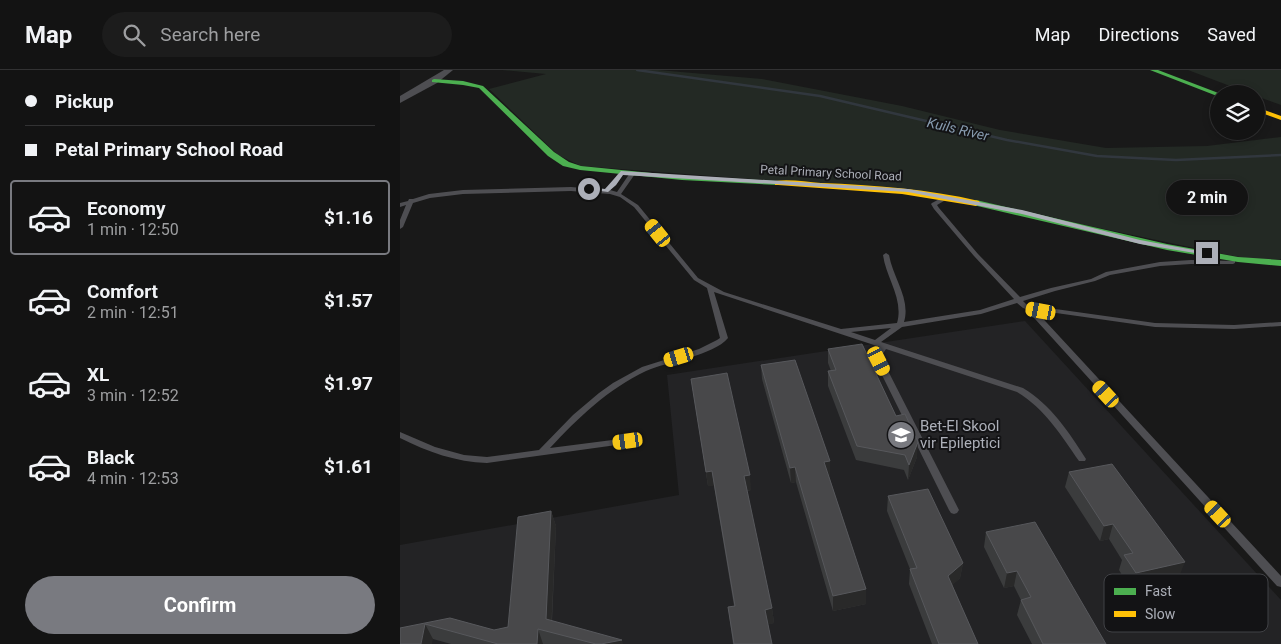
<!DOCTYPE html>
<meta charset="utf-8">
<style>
body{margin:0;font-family:Roboto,sans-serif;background:#1c1c1c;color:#f1f3f6;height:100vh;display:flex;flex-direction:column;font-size:19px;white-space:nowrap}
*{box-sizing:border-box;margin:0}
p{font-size:16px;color:#9d9ea0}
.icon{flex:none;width:28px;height:28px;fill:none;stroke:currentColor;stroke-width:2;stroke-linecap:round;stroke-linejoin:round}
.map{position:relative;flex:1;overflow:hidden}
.sheet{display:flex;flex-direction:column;background:#131313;width:400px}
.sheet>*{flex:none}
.top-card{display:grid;align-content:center;height:110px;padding:0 25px;background:#131313}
.fabs{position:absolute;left:810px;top:15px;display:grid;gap:10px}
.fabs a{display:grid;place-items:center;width:55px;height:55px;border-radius:50%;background:#131313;box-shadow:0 2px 8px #0003,0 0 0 1px #323233;font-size:25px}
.end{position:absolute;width:22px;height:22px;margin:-11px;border:6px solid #acafb8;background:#111;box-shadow:0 0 0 2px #111}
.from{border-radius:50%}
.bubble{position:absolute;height:35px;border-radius:18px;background:#131313;box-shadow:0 2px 8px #0003,0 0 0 1px #323233;font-size:16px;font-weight:700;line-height:35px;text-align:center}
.car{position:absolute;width:15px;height:30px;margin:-15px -8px;border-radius:6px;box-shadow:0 0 4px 1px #0007;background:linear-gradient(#f5c518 24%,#345 0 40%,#f5c518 0 76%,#345 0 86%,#f5c518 0)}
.top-card b{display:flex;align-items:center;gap:18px;height:48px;font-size:19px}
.top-card b+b{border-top:1px solid #323233}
.top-card i{width:12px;height:12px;background:#f1f3f6}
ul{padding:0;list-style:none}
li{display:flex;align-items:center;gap:15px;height:75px;margin:0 10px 8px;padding:0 15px;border:2px solid transparent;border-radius:5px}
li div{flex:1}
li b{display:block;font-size:19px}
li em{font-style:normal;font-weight:700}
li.current{border-color:#797a80}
li>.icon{width:45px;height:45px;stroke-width:1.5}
.primary-button{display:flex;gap:10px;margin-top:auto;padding:10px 25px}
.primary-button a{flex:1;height:58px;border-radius:30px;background:#797a80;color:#fff;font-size:20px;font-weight:700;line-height:58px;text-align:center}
header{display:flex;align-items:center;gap:30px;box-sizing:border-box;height:70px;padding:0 25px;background:#131313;border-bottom:1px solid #323233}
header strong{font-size:24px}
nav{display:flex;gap:28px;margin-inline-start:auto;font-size:18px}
.search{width:350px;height:45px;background:#1c1c1c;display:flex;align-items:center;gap:12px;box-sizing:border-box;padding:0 18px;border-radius:28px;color:#9d9ea0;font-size:19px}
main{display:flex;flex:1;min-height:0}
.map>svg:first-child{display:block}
.built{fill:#232325}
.green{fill:#232924}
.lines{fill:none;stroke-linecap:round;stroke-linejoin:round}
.stream{stroke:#31373e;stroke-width:2.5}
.lane{fill:#4e4e52;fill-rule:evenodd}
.street{fill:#4e4e52;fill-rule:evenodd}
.fast{fill:#4caf50;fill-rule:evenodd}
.slow{fill:#ffc107;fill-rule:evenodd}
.wall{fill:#3b3c3d}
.shaded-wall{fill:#292929}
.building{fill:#48484a;stroke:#57585c}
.route{fill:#acafb8}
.labels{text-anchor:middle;stroke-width:4;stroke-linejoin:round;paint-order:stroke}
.far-street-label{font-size:12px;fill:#acafb8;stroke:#131315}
.far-water-label{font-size:14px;font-style:italic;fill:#879baf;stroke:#131315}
.poi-label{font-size:15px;fill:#acafb8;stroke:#131315;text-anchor:start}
.key{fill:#131315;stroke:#414246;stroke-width:1}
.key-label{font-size:14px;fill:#acafb8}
</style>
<header>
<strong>Map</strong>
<div class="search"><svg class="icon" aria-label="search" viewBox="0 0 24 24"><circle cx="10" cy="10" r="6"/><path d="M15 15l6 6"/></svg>Search here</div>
<nav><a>Map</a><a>Directions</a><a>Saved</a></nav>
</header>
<main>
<section class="sheet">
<div class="top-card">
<b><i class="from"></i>Pickup</b>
<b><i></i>Petal Primary School Road</b>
</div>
<ul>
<li class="current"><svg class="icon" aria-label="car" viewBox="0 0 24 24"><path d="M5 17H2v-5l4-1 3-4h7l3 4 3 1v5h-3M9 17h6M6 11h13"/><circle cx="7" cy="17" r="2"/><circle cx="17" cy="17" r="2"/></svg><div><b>Economy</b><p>1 min · 12:50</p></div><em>$1.16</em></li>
<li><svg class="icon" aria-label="car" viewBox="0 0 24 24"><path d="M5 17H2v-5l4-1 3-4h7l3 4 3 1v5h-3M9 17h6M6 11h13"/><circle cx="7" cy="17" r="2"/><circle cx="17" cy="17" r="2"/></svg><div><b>Comfort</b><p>2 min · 12:51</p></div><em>$1.57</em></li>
<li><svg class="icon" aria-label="car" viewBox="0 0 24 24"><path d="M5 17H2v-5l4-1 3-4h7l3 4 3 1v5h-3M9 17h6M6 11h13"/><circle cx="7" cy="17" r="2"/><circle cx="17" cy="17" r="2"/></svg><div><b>XL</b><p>3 min · 12:52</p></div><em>$1.97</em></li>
<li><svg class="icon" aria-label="car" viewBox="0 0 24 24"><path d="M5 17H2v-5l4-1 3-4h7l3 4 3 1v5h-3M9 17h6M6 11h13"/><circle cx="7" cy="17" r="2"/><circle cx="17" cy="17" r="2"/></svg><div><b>Black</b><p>4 min · 12:53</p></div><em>$1.61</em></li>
</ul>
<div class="primary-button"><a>Confirm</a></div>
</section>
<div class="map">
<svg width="881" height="574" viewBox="0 0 881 574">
<rect width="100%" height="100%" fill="#191919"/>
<path class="built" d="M625,251L881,530V574H0V475L279,425L267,305Z"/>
<g class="green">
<path d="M102,0H258L362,9L502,36L600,60L706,78L807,76L881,67V189L856,190L823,184L533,123L181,96L158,85L89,19L146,4Z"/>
<path d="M788,0H881V35L856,26V24H851Z"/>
</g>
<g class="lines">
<path class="stream" d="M237,0L420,26L607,70L697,86L776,90L881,85"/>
<path class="lane" d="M219,102L224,103L216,115L210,120L217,122L230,103H234L235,104L221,124L238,135L298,208L324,222L441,259L497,253C504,229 486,208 483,185L486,183L489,185C493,208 511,229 504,252L580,240L614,229L574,186L534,139L531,134L532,133L547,125L549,126V128L537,135L539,138L578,184L620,227L651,218L691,209L706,202L760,192L791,190L835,191V193L833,194H791L760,196L710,205L695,211L655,221L623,231L627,235L755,253L834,255L881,252V256L834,259L755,257L635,240L881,506V517L877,516L626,239L623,238L617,233L581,244L502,257L481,272L623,318C651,335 669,362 686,389L685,391H679C661,365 645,339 617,322L486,279L482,285L483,291L559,440L557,443L554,444L551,443L549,440L475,291L474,285L480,277L320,224L314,222L328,268C313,286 268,291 246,301C208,319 178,348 150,378L228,368L231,369L232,371L231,373L87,393C56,392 28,382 0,368V362L35,377L64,385L87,387L139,380L173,345L199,323L213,313L242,297L299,279L317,270L320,268L307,218L294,210L234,137L220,127L210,124L171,121L63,124L30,128L13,133L3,157L0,159V150L6,135L0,137V133L8,131L9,129H13L29,124L63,120L171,117L204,120L212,113ZM491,258L475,270L451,262Z"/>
<path class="street" d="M44,0H53L37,13L0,33V26Z"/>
<g class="fast">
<path d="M750,0H758L821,24H819V27L817,26Z"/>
<path d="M34,9L63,11L83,16L154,82L169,92L181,96L282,106L378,111L382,113L378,115L282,110L180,100L163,96L148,86L79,18L63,15L32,12V10Z"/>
<path d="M576,130L767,174L838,187L881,190V196L838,192L767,180L573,135L572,133Z"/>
</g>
<g class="slow">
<path d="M856,37L881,46V50L856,41Z"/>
<path d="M375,111C390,109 407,112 421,113C474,115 528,119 579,131L580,133L576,136L502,124L378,115H375Z"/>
</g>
</g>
<g class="wall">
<path d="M428,279L496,346L517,387L508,410L504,400L456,390L428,316V301H431L428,293Z"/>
<path d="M361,295L430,406H429L466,519V534L433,541L396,412L391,413L362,309Z"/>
<path d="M291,309L351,420L347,421L372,538L374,553L368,554L372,574H333L328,537L334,536L314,416H308Z"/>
<path d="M669,402L779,507L730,518L719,500L722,490L709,469L700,471L665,417Z"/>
<path d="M488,426L563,493L560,508L552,515L578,574H532L509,514L510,499L487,441Z"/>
<path d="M151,441L156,456L152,551L196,574H51L33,569L0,558L50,548L94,560L108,557Z"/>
<path d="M586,462L706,574H632L617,545L621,530L614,516L604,518L584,477Z"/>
</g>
<g class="shaded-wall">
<path d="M518,372L517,387L508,410L509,395Z"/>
<path d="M430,391V406L424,407V392Z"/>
<path d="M395,397L396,412L391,413L390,398Z"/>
<path d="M312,401L314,416H308L306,402Z"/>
<path d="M350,405L351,420L345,421L344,406Z"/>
<path d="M151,441L156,456L151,562L146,549Z"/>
<path d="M713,454L709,469L700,471L704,456Z"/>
<path d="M785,492L779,507L730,518L736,503Z"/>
<path d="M563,493L560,508L546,521L548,506Z"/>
<path d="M617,501L614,516L604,518L607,503Z"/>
<path d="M466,519V534L433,541V526Z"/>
<path d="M372,538L374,553L366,555L365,540Z"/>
<path d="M25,554L33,569L32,574H21Z"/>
<path d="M138,559L143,574H137Z"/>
<path d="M222,570L223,574H201Z"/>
</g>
<g class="building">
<path d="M462,274L496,346L505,344L518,372L509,395L505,385L457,376L428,301L436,300L428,279Z"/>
<path d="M395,290L430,391L424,392L466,519L433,526L395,397L390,398L361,295Z"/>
<path d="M327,303L350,405L344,406L372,538L365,540L372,574H334L328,537L335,536L312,401L306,402L291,309Z"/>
<path d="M712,394L785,492L736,503L724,485L733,483L713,454L704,456L669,402Z"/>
<path d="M528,419L563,493L548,506L578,574H539L510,499L517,498L488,426Z"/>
<path d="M151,441L146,549L222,570L201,574H196L138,559L137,574H98L25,554L21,574H0V558L50,548L94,560L108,557L118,447Z"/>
<path d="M635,452L706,574H643L621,530L631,527L617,501L607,503L586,462Z"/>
</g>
<path class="route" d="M221,101L508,119L622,140L740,170L810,183L807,185L740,174L622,144L508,122L223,105L216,115L208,122L186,119L189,117L205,119Z"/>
<defs>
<g id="school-disc" transform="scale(1.4375)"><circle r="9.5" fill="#797a80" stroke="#131315"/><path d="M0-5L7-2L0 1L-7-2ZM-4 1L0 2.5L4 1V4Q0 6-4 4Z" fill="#fff"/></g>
</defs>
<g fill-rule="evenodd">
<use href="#school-disc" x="501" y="365"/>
</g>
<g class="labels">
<g class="far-street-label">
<text transform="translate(431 103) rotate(3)" y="4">Petal Primary School Road</text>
</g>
<g class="far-water-label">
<text transform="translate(558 59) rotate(13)" y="5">Kuils River</text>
</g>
<g class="poi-label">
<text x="520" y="361">Bet-El Skool<tspan x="520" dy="17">vir Epileptici</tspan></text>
</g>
</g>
<rect x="704" y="504" width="164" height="58" rx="8" class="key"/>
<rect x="714" y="518" width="22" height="7" fill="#4caf50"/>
<rect x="714" y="541" width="22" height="6" fill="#ffc107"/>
<g class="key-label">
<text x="745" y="526">Fast</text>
<text x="745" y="549">Slow</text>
</g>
</svg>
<div class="fabs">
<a><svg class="icon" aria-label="layers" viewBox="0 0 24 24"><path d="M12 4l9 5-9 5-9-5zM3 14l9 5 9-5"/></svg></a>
</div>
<i class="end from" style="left:189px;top:119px"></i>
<i class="end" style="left:807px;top:183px"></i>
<div class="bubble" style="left:766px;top:110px;width:82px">2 min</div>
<i class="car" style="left:258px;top:163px;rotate:321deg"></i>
<i class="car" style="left:641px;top:241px;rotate:281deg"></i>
<i class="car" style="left:279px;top:287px;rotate:253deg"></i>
<i class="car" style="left:479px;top:291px;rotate:153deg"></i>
<i class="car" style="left:706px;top:324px;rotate:317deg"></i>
<i class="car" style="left:228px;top:371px;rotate:262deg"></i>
<i class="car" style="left:818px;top:444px;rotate:317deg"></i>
</div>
</main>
